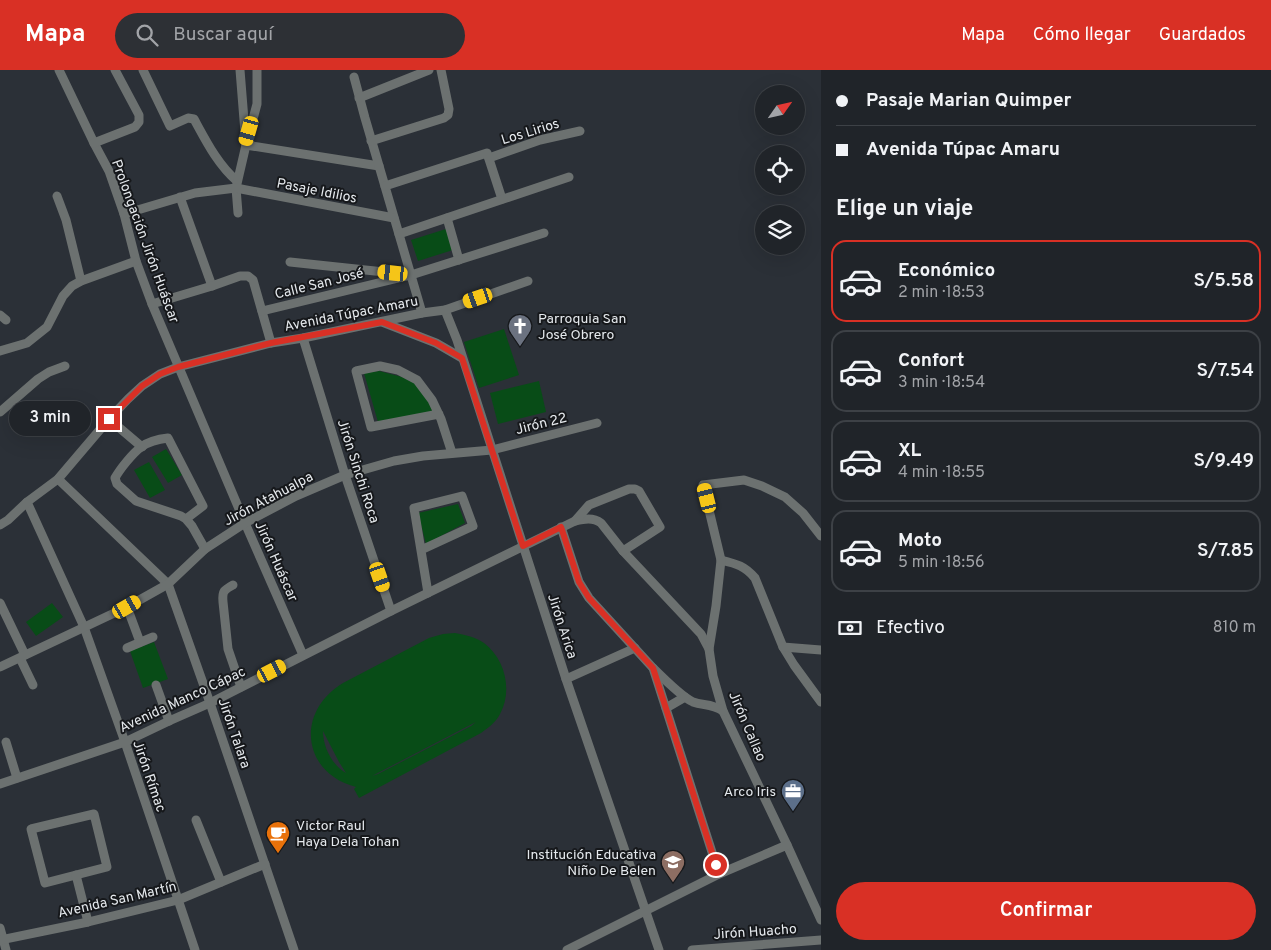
<!DOCTYPE html>
<html lang="es">
<meta charset="utf-8">
<style>
body{margin:0;font-family:Overpass,sans-serif;background:#2d3035;color:#f1f3f6;height:100vh;display:flex;flex-direction:column;font-size:19px;white-space:nowrap}
*{box-sizing:border-box;margin:0}
p{font-size:16px;color:#a2a4a8}
.icon{flex:none;width:28px;height:28px;fill:none;stroke:currentColor;stroke-width:2;stroke-linecap:round;stroke-linejoin:round}
.map{position:relative;flex:1;overflow:hidden}
.panel{display:flex;flex-direction:column;background:#202429;width:450px}
.panel>*{flex:none}
.top-card{display:grid;align-content:center;height:110px;padding:0 15px;background:#202429}
.needle{width:32px;rotate:56deg}
.fabs{position:absolute;left:755px;top:15px;display:grid;gap:10px}
.fabs a{display:grid;place-items:center;width:50px;height:50px;border-radius:50%;background:#202429;box-shadow:0 5px 20px #0002,0 0 0 1px #3d4146;font-size:25px}
.end{position:absolute;width:22px;height:22px;margin:-11px;border:6px solid #d93025;background:#fff;box-shadow:0 0 0 2px #fff}
.from{border-radius:50%}
.bubble{position:absolute;height:35px;border-radius:18px;background:#202429;box-shadow:0 5px 20px #0002,0 0 0 1px #3d4146;font-size:16px;font-weight:600;line-height:35px;text-align:center}
.car{position:absolute;width:15px;height:30px;margin:-15px -8px;border-radius:6px;box-shadow:0 0 4px 1px #0007;background:linear-gradient(#f5c518 24%,#345 0 40%,#f5c518 0 76%,#345 0 86%,#f5c518 0)}
.top-card b{display:flex;align-items:center;gap:18px;height:48px;font-size:19px}
.top-card b+b{border-top:1px solid #3d4146}
.top-card i{width:12px;height:12px;background:#f1f3f6}
ul{padding:0;list-style:none}
li{display:flex;align-items:center;gap:15px;height:82px;margin:0 10px 8px;padding:0 5px;border:2px solid #3d4146;border-radius:15px}
li div{flex:1}
li b{display:block;font-size:19px}
li em{font-style:normal;font-weight:600}
li.active{border-color:#d93025}
li>.icon{width:45px;height:45px;stroke-width:1.5}
h2{padding:0 15px;font-size:22px;line-height:60px}
.pay{display:flex;align-items:center;gap:12px;height:55px;padding:0 15px;font-size:19px}
.pay p{margin-inline-start:auto}
.button{display:flex;gap:10px;margin-top:auto;padding:10px 15px}
.button a{flex:1;height:58px;border-radius:30px;background:#d93025;color:#fff;font-size:20px;font-weight:600;line-height:58px;text-align:center}
header{display:flex;align-items:center;gap:30px;box-sizing:border-box;height:70px;padding:0 25px;background:#d93025;color:#fff}
header strong{font-size:24px}
nav{display:flex;gap:28px;margin-inline-start:auto;font-size:18px}
.search{width:350px;height:45px;background:#2d3035;display:flex;align-items:center;gap:12px;box-sizing:border-box;padding:0 18px;border-radius:28px;color:#a2a4a8;font-size:19px}
main{display:flex;flex:1;min-height:0}
.map>svg:first-child{display:block}
.green{fill:#084c17;fill-rule:evenodd}
.lines{fill:none;stroke-linecap:round;stroke-linejoin:round}
.street{stroke:#6c7170;stroke-width:9}
.route{stroke:#d93025;stroke-width:6}
.labels{text-anchor:middle;stroke-width:4;stroke-linejoin:round;paint-order:stroke}
.street-label{font-size:14px;fill:#e5e9ed;stroke:#16181b}
.poi-label{font-size:14px;fill:#e5e9ed;stroke:#16181b;text-anchor:start}
</style>
<header>
<strong>Mapa</strong>
<div class="search"><svg class="icon" aria-label="search" viewBox="0 0 24 24"><circle cx="10" cy="10" r="6"/><path d="M15 15l6 6"/></svg>Buscar aquí</div>
<nav><a>Mapa</a><a>Cómo llegar</a><a>Guardados</a></nav>
</header>
<main>
<div class="map">
<svg width="821" height="880" viewBox="0 0 821 880">
<rect width="100%" height="100%" fill="#2b3037"/>
<g class="green">
<path d="M446,159L453,180L418,191L411,170Z"/>
<path d="M504,259L519,305L479,318L464,272Z"/>
<path d="M379,301L402,307L416,314L430,332L434,344L378,352L364,303Z"/>
<path d="M539,311L546,342L498,354L490,323Z"/>
<path d="M166,379L182,405L168,413L152,387Z"/>
<path d="M149,392L165,420L150,428L134,400Z"/>
<path d="M458,434L465,453L426,474L418,443Z"/>
<path d="M52,533L63,547L36,566L26,552Z"/>
<path d="M455,563C465,565 476,567 484,573C505,589 513,620 500,644C496,652 488,658 481,663L359,728L354,719L356,717C302,703 295,642 343,613L429,568L443,564ZM476,652L471,656L378,704L372,706ZM323,661L339,692L346,703C332,695 323,677 323,661Z"/>
<path d="M154,572L168,609L143,618L130,581Z"/>
</g>
<g class="lines">
<g class="street">
<path d="M59,0L94,73L109,101L124,144L136,191L152,234L245,453L303,585"/>
<path d="M143,0L170,56L188,48L194,49C206,71 218,95 237,111"/>
<path d="M240,0L246,75L379,96"/>
<path d="M354,7L365,48L422,243"/>
<path d="M359,28L429,0"/>
<path d="M371,71L444,48L448,45L449,39L441,0"/>
<path d="M94,73L135,57L139,52V45L115,0"/>
<path d="M489,88L540,70L580,61"/>
<path d="M385,116L487,83L502,129"/>
<path d="M57,126L66,150L81,211"/>
<path d="M180,127L212,216"/>
<path d="M238,143L236,118L246,75L257,34V0"/>
<path d="M124,144L195,123L236,118L394,148"/>
<path d="M447,148L459,190"/>
<path d="M399,164L569,107"/>
<path d="M290,192L403,204"/>
<path d="M152,234L212,216L240,206H248L253,210L271,273"/>
<path d="M445,240L457,270L566,609L659,880"/>
<path d="M262,241L411,205L544,163"/>
<path d="M0,245L6,250"/>
<path d="M382,252L436,273L462,288"/>
<path d="M303,268L345,405L391,541"/>
<path d="M0,281L27,273L47,257L63,226L72,216L81,211L136,191"/>
<path d="M0,342L38,309L49,302L65,296"/>
<path d="M439,344L371,357L356,301L380,296L398,300L417,310L432,330L441,349L452,383"/>
<path d="M109,349L142,377"/>
<path d="M58,409L168,514L210,633L294,880"/>
<path d="M27,432L84,557L125,672L195,880"/>
<path d="M186,449L203,436L168,368C159,369 148,372 141,377C132,384 120,399 115,408L117,414L136,431L181,446L186,449L192,456L205,479"/>
<path d="M575,451C584,449 593,447 601,453L623,481L701,564L709,579L713,606L723,641L787,775L821,850"/>
<path d="M0,455L8,450L27,432L58,409L109,349L128,329L142,316L160,304L178,297L271,273L303,268L422,243L445,240L528,211"/>
<path d="M561,457L579,512L589,528L653,598L719,804"/>
<path d="M421,480L473,456L462,426L414,438L428,523"/>
<path d="M721,490C737,494 745,496 755,508L783,577L794,595L821,632"/>
<path d="M233,515C224,520 222,521 223,532L228,579L241,617"/>
<path d="M0,533L25,585"/>
<path d="M127,537L140,572"/>
<path d="M783,577L821,580"/>
<path d="M127,578L153,567"/>
<path d="M709,579L716,536L721,490L703,415L744,410L762,416L785,427L803,443L821,466"/>
<path d="M20,588L33,615"/>
<path d="M0,597L127,537L168,514L205,479L245,453L296,426L345,405L394,391L423,386L492,380L597,353"/>
<path d="M653,598C662,607 682,627 693,632C703,636 711,633 723,641"/>
<path d="M566,609L635,578"/>
<path d="M156,615L169,651"/>
<path d="M666,638L685,627"/>
<path d="M6,672L17,708"/>
<path d="M0,714L125,672L169,651L210,633L391,541L575,451L589,435L629,419H635L639,421L660,457L623,481"/>
<path d="M94,744L107,797L45,813L31,759Z"/>
<path d="M196,750L221,812"/>
<path d="M76,805L88,852"/>
<path d="M0,858L6,880"/>
<path d="M0,870L88,852L178,830L265,794"/>
<path d="M567,880L719,804L787,775"/>
<path d="M692,880L821,870"/>
</g>
</g>
<g class="lines">
<path class="route" d="M109,349L142,316L160,304L178,297L271,273L382,252L436,273L462,288L523,476L561,457L579,512L589,528L653,598L716,795"/>
</g>
<defs>
<g id="church-pin" transform="scale(1.25)"><path d="M0 17L-7.5 6A9.5 9.5 0 1 1 7.5 6Z" fill="#6b7280" stroke="#16181b"/><path d="M-1.2-6h2.4v3.5h3.3v2.4h-3.3V6h-2.4V-.1h-3.3v-2.4h3.3Z" fill="#fff"/></g>
<g id="office-pin" transform="scale(1.25)"><path d="M0 17L-7.5 6A9.5 9.5 0 1 1 7.5 6Z" fill="#5c6f8a" stroke="#16181b"/><path d="M-6-3h4V-5.5h4V-3h4V5H-6ZM-1-4.5V-3h2v-1.5ZM-6 0V1H6V0Z" fill="#fff"/></g>
<g id="cafe-pin" transform="scale(1.25)"><path d="M0 17L-7.5 6A9.5 9.5 0 1 1 7.5 6Z" fill="#e8710a" stroke="#16181b"/><path d="M-5.5-4.5H6V0H3Q3 3.5 0 3.5H-2.5Q-5.5 3.5-5.5 0ZM3-3.2v2h1.7v-2ZM-6 4.5H4V6H-6Z" fill="#fff"/></g>
<g id="school-pin" transform="scale(1.25)"><path d="M0 17L-7.5 6A9.5 9.5 0 1 1 7.5 6Z" fill="#8d6e63" stroke="#16181b"/><path d="M0-5L7-2L0 1L-7-2ZM-4 1L0 2.5L4 1V4Q0 6-4 4Z" fill="#fff"/></g>
</defs>
<g fill-rule="evenodd">
<use href="#church-pin" x="520" y="256"/>
<use href="#office-pin" x="793" y="721"/>
<use href="#cafe-pin" x="278" y="763"/>
<use href="#school-pin" x="673" y="792"/>
</g>
<g class="labels">
<g class="street-label">
<text transform="translate(530 61) rotate(-17)" y="5">Los Lirios</text>
<text transform="translate(317 120) rotate(11)" y="5">Pasaje Idilios</text>
<text transform="translate(146 171) rotate(70)" y="5">Prolongación Jirón Huáscar</text>
<text transform="translate(319 213) rotate(-14)" y="5">Calle San José</text>
<text transform="translate(351 243) rotate(-11)" y="5">Avenida Túpac Amaru</text>
<text transform="translate(541 353) rotate(-14)" y="5">Jirón 22</text>
<text transform="translate(359 401) rotate(72)" y="5">Jirón Sinchi Roca</text>
<text transform="translate(268 428) rotate(-28)" y="5">Jirón Atahualpa</text>
<text transform="translate(277 491) rotate(66)" y="5">Jirón Huáscar</text>
<text transform="translate(563 556) rotate(72)" y="5">Jirón Arica</text>
<text transform="translate(182 629) rotate(-25)" y="5">Avenida Manco Cápac</text>
<text transform="translate(748 656) rotate(67)" y="5">Jirón Callao</text>
<text transform="translate(235 663) rotate(71)" y="5">Jirón Talara</text>
<text transform="translate(150 706) rotate(71)" y="5">Jirón Rímac</text>
<text transform="translate(117 829) rotate(-13)" y="5">Avenida San Martín</text>
<text transform="translate(755 861) rotate(-4)" y="5">Jirón Huacho</text>
</g>
<g class="poi-label">
<text x="538" y="253">Parroquia San<tspan x="538" dy="16">José Obrero</tspan></text>
<text x="776" y="726" text-anchor="end">Arco Iris</text>
<text x="296" y="760">Victor Raul<tspan x="296" dy="16">Haya Dela Tohan</tspan></text>
<text x="656" y="789" text-anchor="end">Institución Educativa<tspan x="656" dy="16">Niño De Belen</tspan></text>
</g>
</g>
</svg>
<div class="fabs">
<a><svg class="needle" viewBox="-14 -14 28 28"><path d="M0-13l5 13h-10z" fill="#e53935"/><path d="M0 13l5-13h-10z" fill="#a2a4a8"/></svg></a>
<a><svg class="icon" aria-label="locate" viewBox="0 0 24 24"><circle cx="12" cy="12" r="6"/><path d="M12 2v4M12 18v4M2 12h4M18 12h4"/></svg></a>
<a><svg class="icon" aria-label="layers" viewBox="0 0 24 24"><path d="M12 4l9 5-9 5-9-5zM3 14l9 5 9-5"/></svg></a>
</div>
<i class="end from" style="left:716px;top:795px"></i>
<i class="end" style="left:109px;top:349px"></i>
<div class="bubble" style="left:9px;top:331px;width:82px">3 min</div>
<i class="car" style="left:249px;top:61px;rotate:196deg"></i>
<i class="car" style="left:393px;top:203px;rotate:276deg"></i>
<i class="car" style="left:478px;top:228px;rotate:251deg"></i>
<i class="car" style="left:707px;top:428px;rotate:346deg"></i>
<i class="car" style="left:380px;top:507px;rotate:161deg"></i>
<i class="car" style="left:127px;top:537px;rotate:60deg"></i>
<i class="car" style="left:272px;top:601px;rotate:63deg"></i>
</div>
<section class="panel">
<div class="top-card">
<b><i class="from"></i>Pasaje Marian Quimper</b>
<b><i></i>Avenida Túpac Amaru</b>
</div>
<h2>Elige un viaje</h2>
<ul>
<li class="active"><svg class="icon" aria-label="car" viewBox="0 0 24 24"><path d="M5 17H2v-5l4-1 3-4h7l3 4 3 1v5h-3M9 17h6M6 11h13"/><circle cx="7" cy="17" r="2"/><circle cx="17" cy="17" r="2"/></svg><div><b>Económico</b><p>2 min · 18:53</p></div><em>S/5.58</em></li>
<li><svg class="icon" aria-label="car" viewBox="0 0 24 24"><path d="M5 17H2v-5l4-1 3-4h7l3 4 3 1v5h-3M9 17h6M6 11h13"/><circle cx="7" cy="17" r="2"/><circle cx="17" cy="17" r="2"/></svg><div><b>Confort</b><p>3 min · 18:54</p></div><em>S/7.54</em></li>
<li><svg class="icon" aria-label="car" viewBox="0 0 24 24"><path d="M5 17H2v-5l4-1 3-4h7l3 4 3 1v5h-3M9 17h6M6 11h13"/><circle cx="7" cy="17" r="2"/><circle cx="17" cy="17" r="2"/></svg><div><b>XL</b><p>4 min · 18:55</p></div><em>S/9.49</em></li>
<li><svg class="icon" aria-label="car" viewBox="0 0 24 24"><path d="M5 17H2v-5l4-1 3-4h7l3 4 3 1v5h-3M9 17h6M6 11h13"/><circle cx="7" cy="17" r="2"/><circle cx="17" cy="17" r="2"/></svg><div><b>Moto</b><p>5 min · 18:56</p></div><em>S/7.85</em></li>
</ul>
<div class="pay"><svg class="icon" aria-label="cash" viewBox="0 0 24 24"><path d="M3 7h18v10H3z"/><circle cx="12" cy="12" r="2"/></svg>Efectivo<p>810 m</p></div>
<div class="button"><a>Confirmar</a></div>
</section>
</main>
